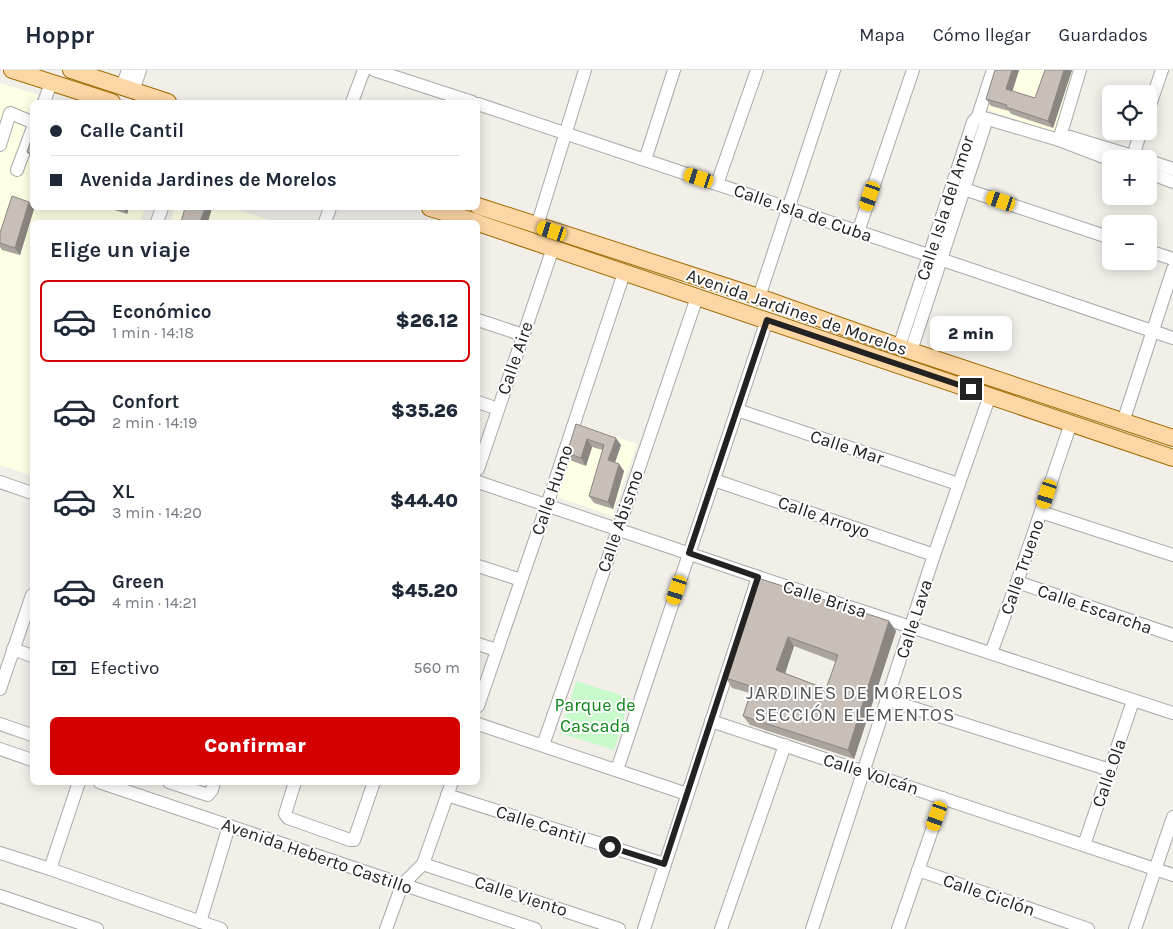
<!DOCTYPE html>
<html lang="es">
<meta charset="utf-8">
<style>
body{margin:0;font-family:Karla,sans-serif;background:#f6f6f7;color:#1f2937;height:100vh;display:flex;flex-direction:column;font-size:19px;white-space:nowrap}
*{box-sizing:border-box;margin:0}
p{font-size:16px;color:#747a83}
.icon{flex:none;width:28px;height:28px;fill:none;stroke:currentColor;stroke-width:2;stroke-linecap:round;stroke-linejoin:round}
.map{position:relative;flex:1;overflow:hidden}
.side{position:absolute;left:30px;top:150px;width:450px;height:565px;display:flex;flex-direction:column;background:#fff;border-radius:8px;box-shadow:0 2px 12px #0003}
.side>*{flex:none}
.top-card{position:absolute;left:30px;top:30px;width:450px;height:110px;border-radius:8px;box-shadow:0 2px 12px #0003;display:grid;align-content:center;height:110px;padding:0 20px;background:#fff}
.controls{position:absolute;left:1102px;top:15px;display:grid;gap:10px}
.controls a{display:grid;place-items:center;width:55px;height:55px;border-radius:8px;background:#fff;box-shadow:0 2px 12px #0003;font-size:25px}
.end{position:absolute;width:22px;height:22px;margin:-11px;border:6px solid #222;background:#fff;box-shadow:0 0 0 2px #fff}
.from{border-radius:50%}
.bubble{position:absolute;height:35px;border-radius:8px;background:#fff;box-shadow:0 2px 12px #0003;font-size:16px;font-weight:800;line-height:35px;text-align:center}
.car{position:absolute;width:15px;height:30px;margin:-15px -8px;border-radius:6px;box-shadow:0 0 4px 1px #0007;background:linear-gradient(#f5c518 24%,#345 0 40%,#f5c518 0 76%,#345 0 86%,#f5c518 0)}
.top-card b{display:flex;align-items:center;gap:18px;height:48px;font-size:19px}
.top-card b+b{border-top:1px solid #e0e1e3}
.top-card i{width:12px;height:12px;background:#1f2937}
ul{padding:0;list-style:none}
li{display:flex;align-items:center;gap:15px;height:82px;margin:0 10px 8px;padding:0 10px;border:2px solid transparent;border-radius:8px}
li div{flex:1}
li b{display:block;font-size:19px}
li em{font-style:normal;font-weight:800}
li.active{border-color:#d40000}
li>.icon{width:45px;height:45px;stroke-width:1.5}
h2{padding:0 20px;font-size:22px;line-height:60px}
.pay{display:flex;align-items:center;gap:12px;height:55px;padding:0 20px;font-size:19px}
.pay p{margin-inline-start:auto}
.action{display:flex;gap:10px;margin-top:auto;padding:10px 20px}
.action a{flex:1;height:58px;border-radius:8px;background:#d40000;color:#fff;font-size:20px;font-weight:800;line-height:58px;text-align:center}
header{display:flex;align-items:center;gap:30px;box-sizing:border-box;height:70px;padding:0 25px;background:#fff;border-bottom:1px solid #e0e1e3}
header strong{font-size:24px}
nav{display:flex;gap:28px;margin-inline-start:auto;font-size:18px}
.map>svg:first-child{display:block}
.education{fill:#ffffe5}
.park{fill:#c8facc}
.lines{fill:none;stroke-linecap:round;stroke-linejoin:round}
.minor-casing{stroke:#a9a9a9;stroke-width:14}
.major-casing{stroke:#a06b00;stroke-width:18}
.minor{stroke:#fff;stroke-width:12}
.major{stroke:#fcd6a4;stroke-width:16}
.wall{fill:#aba49e;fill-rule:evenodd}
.shaded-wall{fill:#8b8681}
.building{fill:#c7bfb8;stroke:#8b8681;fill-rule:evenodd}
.route{stroke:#222;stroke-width:6}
.labels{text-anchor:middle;stroke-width:4;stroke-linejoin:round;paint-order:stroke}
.street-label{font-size:18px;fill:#222;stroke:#fff}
.park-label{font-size:18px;fill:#0c8416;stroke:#fff}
.neighbourhood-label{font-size:19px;letter-spacing:1px;fill:#555;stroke:#fff}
</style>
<header>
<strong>Hoppr</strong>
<nav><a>Mapa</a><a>Cómo llegar</a><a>Guardados</a></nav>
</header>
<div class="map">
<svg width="1173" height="859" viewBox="0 0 1173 859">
<rect width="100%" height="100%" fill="#f2efe9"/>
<g class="education">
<path d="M999,0H1075L1054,62L986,39Z"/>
<path d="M0,13L62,32H32V138H145L140,152H32V406L0,395Z"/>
<path d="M175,138H232L276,152H170Z"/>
<path d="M581,355L637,374L612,446L557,427Z"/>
</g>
<path class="park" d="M576,611L630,628L614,680L560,663Z"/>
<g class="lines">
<g class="minor-casing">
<g id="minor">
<path d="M374,0L472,32"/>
<path d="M122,17L128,0"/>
<path d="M133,21L140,0"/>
<path d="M44,32L51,13"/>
<path d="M352,32L364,0"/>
<path d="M478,34L928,185"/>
<path d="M1149,38L1162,0"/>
<path d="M981,47L1059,70L1111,90"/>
<path d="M1070,67L1142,89"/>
<path d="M1059,70L1080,0"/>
<path d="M0,75L10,43L32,52"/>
<path d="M1133,86L1141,61"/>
<path d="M645,90L674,0"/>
<path d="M1149,91L1173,99"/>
<path d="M17,100L32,60"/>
<path d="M1149,103L1173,112"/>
<path d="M717,114L757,0"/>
<path d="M964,119L1111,168"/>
<path d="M157,152L162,138"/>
<path d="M325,152L330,138"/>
<path d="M537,156L585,0"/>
<path d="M858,162L913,0"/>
<path d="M1149,181L1173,189"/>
<path d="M940,189L1173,268"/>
<path d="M759,227L834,0"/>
<path d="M478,250L523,265"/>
<path d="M899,277L973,52L978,46L993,0"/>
<path d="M911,281L987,49"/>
<path d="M478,332L498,339"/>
<path d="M737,340L958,414"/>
<path d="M1123,352L1173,199"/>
<path d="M478,399L553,178"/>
<path d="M714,410L934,485"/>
<path d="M0,412L32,423"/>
<path d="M478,412L758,507L1173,643"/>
<path d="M1041,442L1173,485"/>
<path d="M478,496L521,510"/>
<path d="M1017,512L1173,565"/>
<path d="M478,574L496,580"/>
<path d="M13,579L32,586"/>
<path d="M991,583L1017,512L1071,353"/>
<path d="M0,619L32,525"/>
<path d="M888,630L1110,700"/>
<path d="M478,636L547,435L624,203"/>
<path d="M711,651L1173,805"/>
<path d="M0,654L32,665"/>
<path d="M478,654L687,724"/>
<path d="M543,675L618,460L697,227"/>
<path d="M0,679L32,690"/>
<path d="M617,700L767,250"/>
<path d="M99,712L535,859"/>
<path d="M169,712L208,725L212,720L214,712"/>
<path d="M295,712L285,744L288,748L350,770H354L374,712"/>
<path d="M447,725L664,794"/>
<path d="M1084,775L1133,631"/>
<path d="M0,783L50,799L221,859"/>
<path d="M423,794L619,859"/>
<path d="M50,799L79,712"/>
<path d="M918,800L1088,859"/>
<path d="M0,826L97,859"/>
<path d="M200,852L229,756"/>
<path d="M386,859L402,815L423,794L452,712"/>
<path d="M644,859L758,507"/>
<path d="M721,859L785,675"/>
<path d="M812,859L934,485L990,325"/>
<path d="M898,859L943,728"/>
<path d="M1135,859L1173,747"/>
</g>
</g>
<g class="major-casing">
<g id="major">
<path d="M12,0L112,32"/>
<path d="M71,0L168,32"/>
<path d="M478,136L759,227L911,281L1173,368"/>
<path d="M430,138L476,152"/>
<path d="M478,153L1173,388"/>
</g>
</g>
<use href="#minor" class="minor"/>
<use href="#major" class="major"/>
</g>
<g class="wall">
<path d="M995,0H1019L1012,21L1035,28L1045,0H1072L1053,58L1011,44L1009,41L991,36L986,29Z"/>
<path d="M32,70V89L27,82Z"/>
<path d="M29,132L34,139L20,185L2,180L0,177V163Z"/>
<path d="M108,138H129L127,144Z"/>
<path d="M576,354L621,375L615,392L619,394L624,401L613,439L594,433L589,426L603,380L592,377L586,396L572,391L567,383Z"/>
<path d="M758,508L889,551L896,561L854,689L750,655L743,646L750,623L732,618L726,608ZM794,576L836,592L826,619L785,603Z"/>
</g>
<g class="shaded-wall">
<path d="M1012,0H1019L1011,26L1006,19Z"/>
<path d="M1064,0H1072L1053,58L1048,51Z"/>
<path d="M29,132L34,139L20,185L15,178Z"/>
<path d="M123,138H129L127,144Z"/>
<path d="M205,138H212L208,152H200Z"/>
<path d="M616,368L621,375L613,398L608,390Z"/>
<path d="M587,369L592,377L586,396L581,388Z"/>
<path d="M619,394L624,401L613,439L608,432Z"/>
<path d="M889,551L896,561L854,689L848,680Z"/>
<path d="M788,567L794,576L783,610L776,600Z"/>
</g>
<g class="building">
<path d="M995,0H1012L1006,19L1035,28L1045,0H1064L1048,51L1006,37L1007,35L986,29Z"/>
<path d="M31,70H32V84L27,82Z"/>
<path d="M12,126L29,132L15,178L0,173V163Z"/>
<path d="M185,138H205L200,152H181Z"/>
<path d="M576,354L616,368L608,390L619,394L608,432L589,426L604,375L587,369L581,388L567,383Z"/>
<path d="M758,508L889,551L848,680L743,646L753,617L726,608ZM788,567L838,585L826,619L776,600Z"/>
</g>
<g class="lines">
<path class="route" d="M610,777L664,794L758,507L689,483L767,250L971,319"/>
</g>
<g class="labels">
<g class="street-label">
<text transform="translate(945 138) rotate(-72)" y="6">Calle Isla del Amor</text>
<text transform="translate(803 143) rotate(19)" y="6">Calle Isla de Cuba</text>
<text transform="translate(797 242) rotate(19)" y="6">Avenida Jardines de Morelos</text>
<text transform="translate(515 288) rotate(-71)" y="6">Calle Aire</text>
<text transform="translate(847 377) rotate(18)" y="6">Calle Mar</text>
<text transform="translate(552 420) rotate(-71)" y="6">Calle Humo</text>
<text transform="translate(824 447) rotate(19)" y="6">Calle Arroyo</text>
<text transform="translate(620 451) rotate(-71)" y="6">Calle Abismo</text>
<text transform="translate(1022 497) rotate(-71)" y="6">Calle Trueno</text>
<text transform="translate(825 529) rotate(18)" y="6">Calle Brisa</text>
<text transform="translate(1095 539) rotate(19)" y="6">Calle Escarcha</text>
<text transform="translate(914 549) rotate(-72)" y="6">Calle Lava</text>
<text transform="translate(1109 703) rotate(-71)" y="6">Calle Ola</text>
<text transform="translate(871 704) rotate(18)" y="6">Calle Volcán</text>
<text transform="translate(541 755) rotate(18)" y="6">Calle Cantil</text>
<text transform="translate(317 786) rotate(19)" y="6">Avenida Heberto Castillo</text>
<text transform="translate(989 825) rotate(19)" y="6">Calle Ciclón</text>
<text transform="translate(521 826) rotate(18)" y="6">Calle Viento</text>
</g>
<g class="park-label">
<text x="595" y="641">Parque de<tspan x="595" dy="21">Cascada</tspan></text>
</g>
<g class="neighbourhood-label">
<text x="855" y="629">JARDINES DE MORELOS<tspan x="855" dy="22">SECCIÓN ELEMENTOS</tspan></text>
</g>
</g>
</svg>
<div class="controls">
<a><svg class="icon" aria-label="locate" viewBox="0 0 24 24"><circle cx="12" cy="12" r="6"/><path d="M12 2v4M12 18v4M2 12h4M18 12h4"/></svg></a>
<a>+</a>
<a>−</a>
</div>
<i class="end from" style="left:610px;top:777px"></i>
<i class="end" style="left:971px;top:319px"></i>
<div class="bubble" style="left:930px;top:246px;width:82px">2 min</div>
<i class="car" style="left:699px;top:108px;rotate:288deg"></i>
<i class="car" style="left:870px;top:126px;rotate:199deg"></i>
<i class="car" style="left:1001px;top:131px;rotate:289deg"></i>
<i class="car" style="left:552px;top:161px;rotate:288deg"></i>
<i class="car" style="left:1047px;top:424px;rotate:198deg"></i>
<i class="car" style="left:677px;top:520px;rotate:198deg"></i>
<i class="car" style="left:937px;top:746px;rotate:199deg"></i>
<div class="top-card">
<b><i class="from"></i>Calle Cantil</b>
<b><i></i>Avenida Jardines de Morelos</b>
</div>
<section class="side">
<h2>Elige un viaje</h2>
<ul>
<li class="active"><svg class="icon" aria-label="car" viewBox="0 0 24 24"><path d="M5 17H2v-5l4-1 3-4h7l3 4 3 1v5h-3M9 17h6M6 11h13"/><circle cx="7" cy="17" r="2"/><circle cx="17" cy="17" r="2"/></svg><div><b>Económico</b><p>1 min · 14:18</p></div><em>$26.12</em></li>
<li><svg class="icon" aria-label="car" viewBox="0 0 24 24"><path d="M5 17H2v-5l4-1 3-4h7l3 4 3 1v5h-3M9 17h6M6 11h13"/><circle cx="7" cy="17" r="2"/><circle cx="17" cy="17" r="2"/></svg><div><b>Confort</b><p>2 min · 14:19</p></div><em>$35.26</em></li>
<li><svg class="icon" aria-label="car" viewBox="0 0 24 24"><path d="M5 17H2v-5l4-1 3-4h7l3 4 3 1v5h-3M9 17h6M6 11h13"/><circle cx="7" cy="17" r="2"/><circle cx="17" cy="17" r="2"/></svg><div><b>XL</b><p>3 min · 14:20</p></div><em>$44.40</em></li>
<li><svg class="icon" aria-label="car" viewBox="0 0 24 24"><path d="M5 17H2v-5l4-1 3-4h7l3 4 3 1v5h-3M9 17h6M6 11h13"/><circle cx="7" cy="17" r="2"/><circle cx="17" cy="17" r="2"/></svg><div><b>Green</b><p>4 min · 14:21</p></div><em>$45.20</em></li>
</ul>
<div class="pay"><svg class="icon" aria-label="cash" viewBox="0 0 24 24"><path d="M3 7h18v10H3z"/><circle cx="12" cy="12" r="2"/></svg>Efectivo<p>560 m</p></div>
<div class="action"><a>Confirmar</a></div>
</section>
</div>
